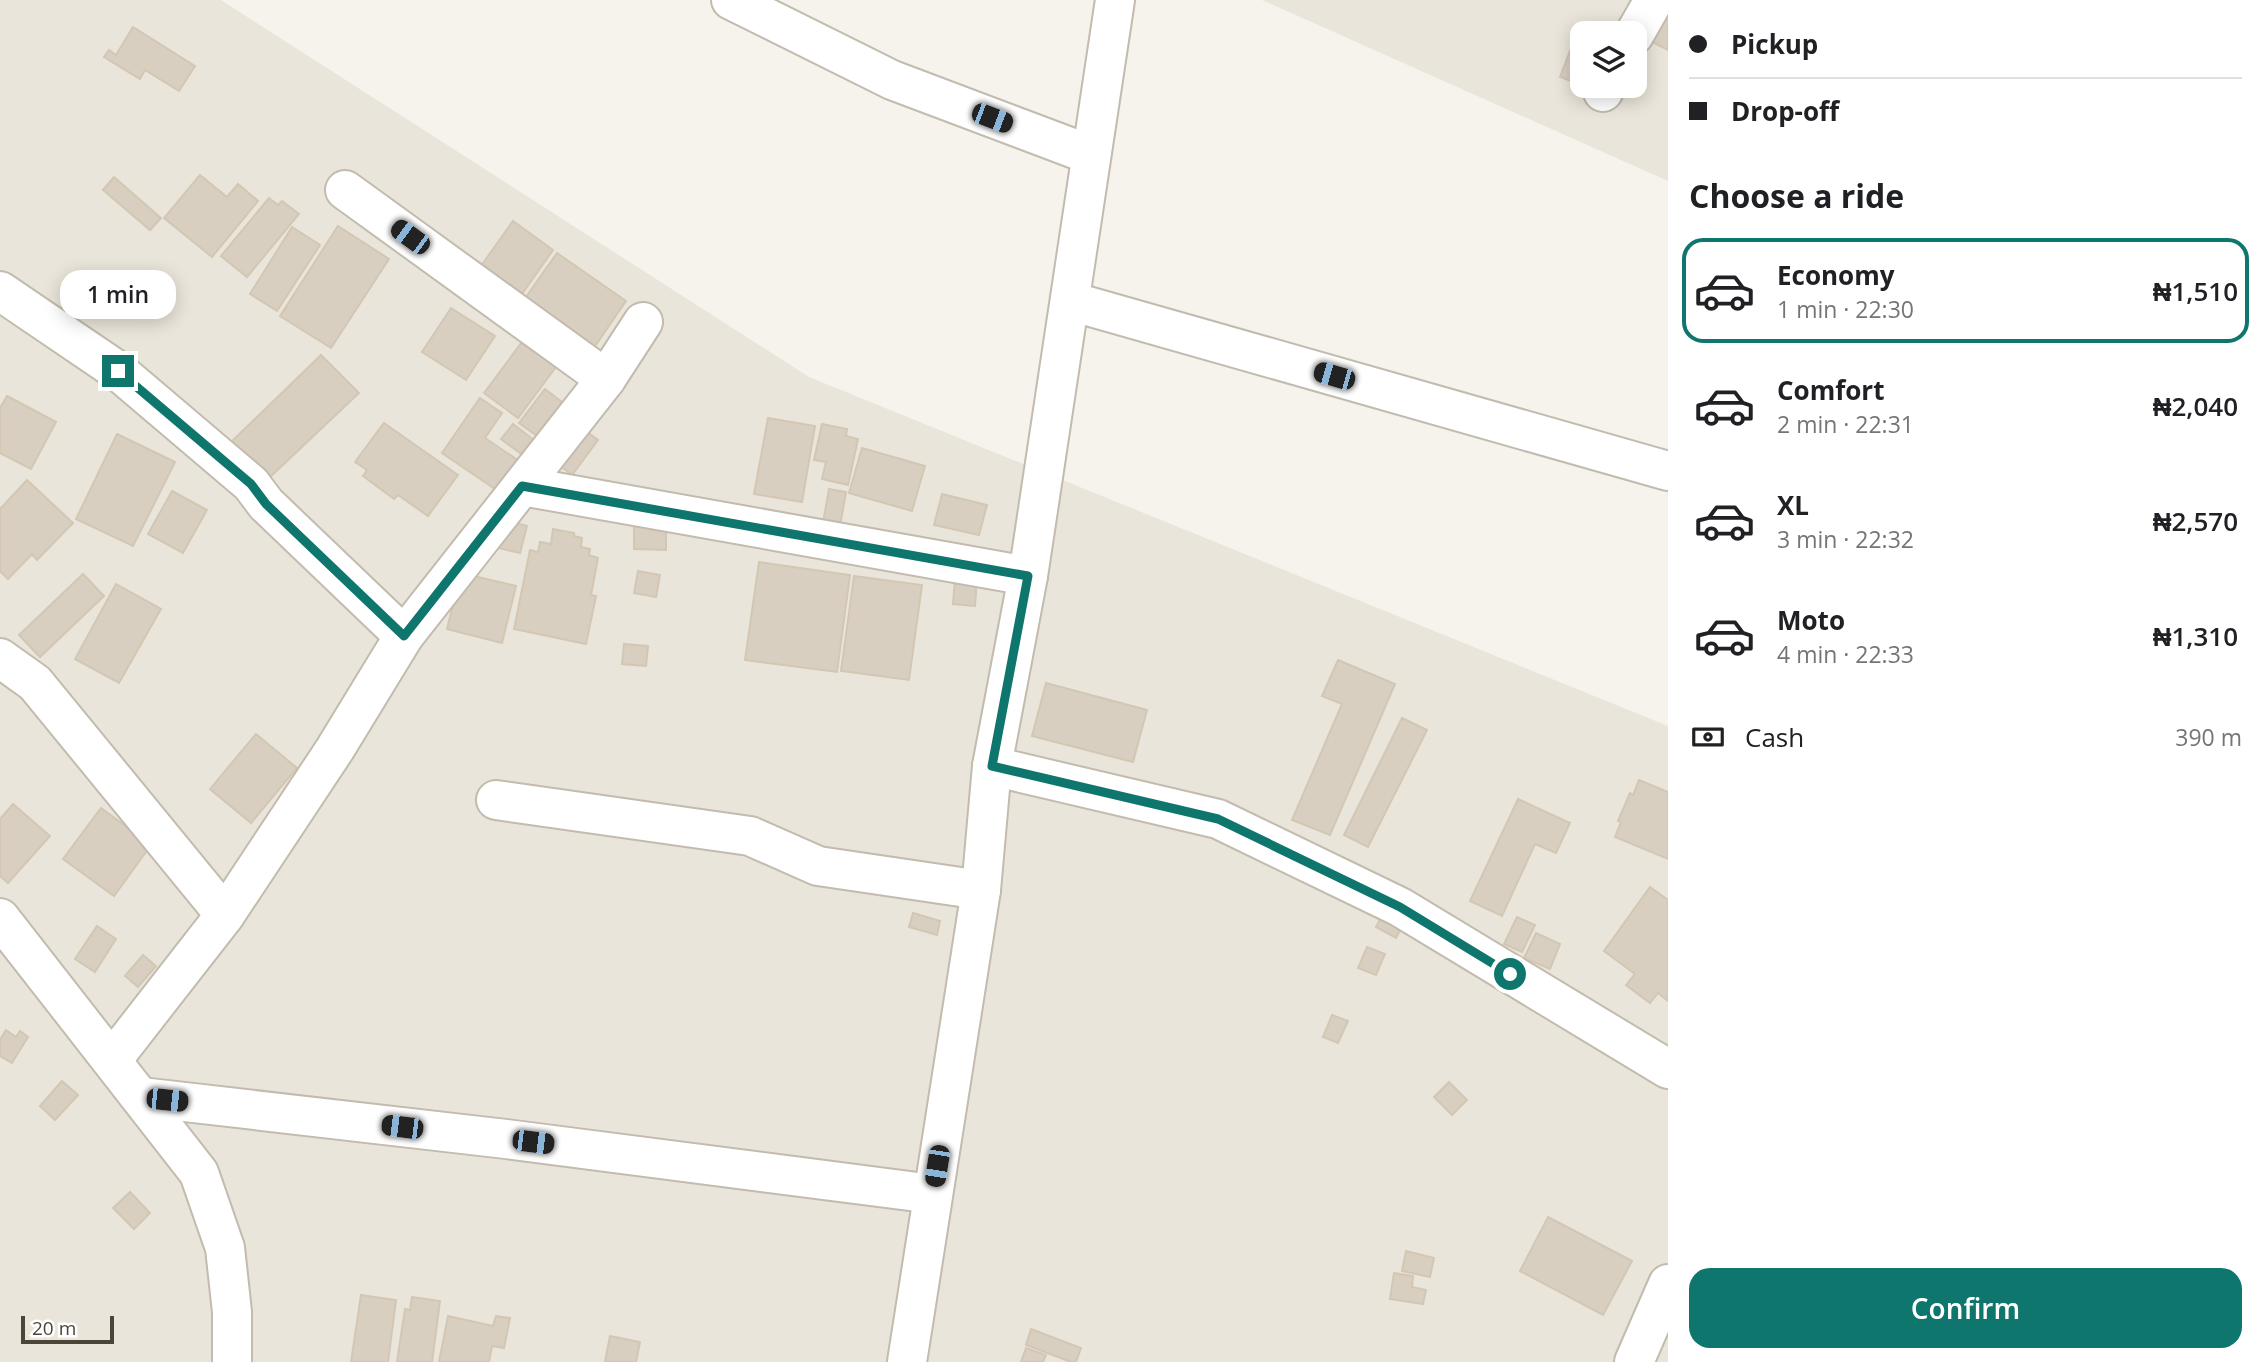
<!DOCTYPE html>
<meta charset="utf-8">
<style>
body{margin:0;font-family:"Open Sans",sans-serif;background:#f6f6f6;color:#202124;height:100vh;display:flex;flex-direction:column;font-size:26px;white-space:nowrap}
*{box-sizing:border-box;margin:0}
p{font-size:23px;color:#757577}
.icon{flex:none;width:38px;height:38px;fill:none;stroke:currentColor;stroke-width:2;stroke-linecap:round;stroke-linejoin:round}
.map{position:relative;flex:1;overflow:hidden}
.side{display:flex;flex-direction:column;background:#fff;width:595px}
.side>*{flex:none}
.hud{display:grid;align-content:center;height:154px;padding:0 21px;background:#fff}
.fabs{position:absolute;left:1570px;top:21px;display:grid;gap:14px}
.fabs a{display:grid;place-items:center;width:77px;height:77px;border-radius:14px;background:#fff;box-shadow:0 4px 18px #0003;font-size:35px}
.scale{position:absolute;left:21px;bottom:18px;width:93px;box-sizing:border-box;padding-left:7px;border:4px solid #4b4439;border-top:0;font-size:19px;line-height:24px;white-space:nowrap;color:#4b4439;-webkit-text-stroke:5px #fff;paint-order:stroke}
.end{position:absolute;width:32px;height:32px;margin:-16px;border:9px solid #0f766e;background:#fff;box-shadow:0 0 0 4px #fff}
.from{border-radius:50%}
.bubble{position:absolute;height:49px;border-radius:21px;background:#fff;box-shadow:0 4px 18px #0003;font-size:23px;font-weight:600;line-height:49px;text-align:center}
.car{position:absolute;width:21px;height:42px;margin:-21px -10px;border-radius:9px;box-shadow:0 0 5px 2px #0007;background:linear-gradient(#222 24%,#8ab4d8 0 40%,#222 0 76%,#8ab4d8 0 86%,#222 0)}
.hud b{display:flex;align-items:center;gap:24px;height:66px;font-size:26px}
.hud b+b{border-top:2px solid #e0e0e0}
.hud i{width:18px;height:18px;background:#202124}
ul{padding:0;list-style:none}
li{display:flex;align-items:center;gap:21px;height:105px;margin:0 14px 10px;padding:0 7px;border:4px solid transparent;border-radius:21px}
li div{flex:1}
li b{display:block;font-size:26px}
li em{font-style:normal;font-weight:600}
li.current{border-color:#0f766e}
li>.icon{width:63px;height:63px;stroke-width:1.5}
h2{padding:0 21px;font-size:32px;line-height:84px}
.pay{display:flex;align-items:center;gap:18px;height:77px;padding:0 21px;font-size:26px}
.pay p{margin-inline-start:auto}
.button{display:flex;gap:14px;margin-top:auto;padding:14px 21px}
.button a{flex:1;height:80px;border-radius:21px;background:#0f766e;color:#fff;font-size:28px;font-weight:600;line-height:80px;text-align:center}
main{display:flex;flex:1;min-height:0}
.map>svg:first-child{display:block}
.residential{fill:#eae5da;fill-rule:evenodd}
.building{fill:#d8cfc1;stroke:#d3c7b4;stroke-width:2}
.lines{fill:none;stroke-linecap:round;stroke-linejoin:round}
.minor-casing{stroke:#c2bbae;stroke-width:42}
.minor{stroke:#fff;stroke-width:38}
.route{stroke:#0f766e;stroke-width:9}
</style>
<main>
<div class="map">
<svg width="1668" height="1362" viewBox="0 0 1668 1362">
<rect width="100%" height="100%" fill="#f6f3ec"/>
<g class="residential">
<path d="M0,0H221L809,377L1668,726V1362H0Z"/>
<path d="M1262,0H1668V181ZM1582,33H1634V86H1582Z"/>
</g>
<g class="building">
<path d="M1664,18L1668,20V50L1652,42Z"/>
<path d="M133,27L195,66L179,91L145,70L140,79L104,57L109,50L116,55Z"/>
<path d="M1570,51L1582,56V85L1560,77Z"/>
<path d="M200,175L227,197L238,184L258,201L212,257L164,218Z"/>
<path d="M114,177L161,218L150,230L103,190Z"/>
<path d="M269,198L278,205L282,201L299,214L247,277L221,256Z"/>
<path d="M513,221L553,250L517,301L476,273Z"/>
<path d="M338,226L389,259L331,348L280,316Z"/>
<path d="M292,227L320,245L277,311L250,294Z"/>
<path d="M557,253L626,301L591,352L521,304Z"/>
<path d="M451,308L495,336L466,380L422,352Z"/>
<path d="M522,342L556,367L518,418L484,393Z"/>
<path d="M321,355L359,393L268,479L231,442Z"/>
<path d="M545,389L563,403L537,436L519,423Z"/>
<path d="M7,396L56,422L31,469L0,453V408Z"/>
<path d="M480,398L502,413L485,438L519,461L498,491L442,453Z"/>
<path d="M768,418L815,426L802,502L754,494Z"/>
<path d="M384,423L458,475L428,516L398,495L394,499L363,476L367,470L355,462Z"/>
<path d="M513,424L535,441L524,456L501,439Z"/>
<path d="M822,424L847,429L846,436L858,439L848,485L822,479L826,462L814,460Z"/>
<path d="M583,429L598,440L572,475L558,464Z"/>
<path d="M117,434L175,462L133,546L76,519Z"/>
<path d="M862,448L925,466L912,511L849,493Z"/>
<path d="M27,480L73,523L37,560L32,554L8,579L0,571V509Z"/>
<path d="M829,489L846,492L840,526L823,523Z"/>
<path d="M172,491L207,510L183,553L148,534Z"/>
<path d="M942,494L987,505L979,535L934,525Z"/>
<path d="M503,519L527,526L520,553L495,547Z"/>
<path d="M634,525H666V550L634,549Z"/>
<path d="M553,529L574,533V536L582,538L581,547L590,549L589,555L598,558L591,595L596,596L586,644L514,629L530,550L538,552L540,542L551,544Z"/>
<path d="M759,562L850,575L837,672L745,660Z"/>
<path d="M638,571L660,575L656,597L634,593Z"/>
<path d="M461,573L516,586L502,643L447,629Z"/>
<path d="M83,574L104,596L40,657L19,635Z"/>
<path d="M854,576L922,585L909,680L841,671Z"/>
<path d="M955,578L977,579L975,606L953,604Z"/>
<path d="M116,584L161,609L119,683L75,659Z"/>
<path d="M624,644L648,646L646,666L622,664Z"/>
<path d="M1338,660L1395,684L1330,835L1292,820L1342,704L1322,696Z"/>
<path d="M1046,683L1147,710L1133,762L1032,736Z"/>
<path d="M1402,718L1427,730L1368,847L1344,835Z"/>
<path d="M256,734L297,768L251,823L210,789Z"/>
<path d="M1639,780L1668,792V859L1615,837L1621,822L1618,821L1630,793L1633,795Z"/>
<path d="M1518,799L1570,823L1556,853L1535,844L1502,916L1470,901Z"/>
<path d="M13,804L50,836L8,883L0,876V819Z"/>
<path d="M101,808L151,845L114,896L63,859Z"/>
<path d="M1650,887L1668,900V1001L1658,993L1650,1003L1626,985L1635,974L1604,951Z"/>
<path d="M1386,908L1406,919L1396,938L1376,927Z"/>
<path d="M913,913L940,921L937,935L909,927Z"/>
<path d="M1517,917L1535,925L1522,952L1504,944Z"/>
<path d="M97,926L116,939L95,972L75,959Z"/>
<path d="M1536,933L1560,944L1550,969L1524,958Z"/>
<path d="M1367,947L1385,954L1376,975L1358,968Z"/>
<path d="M143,955L156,966L138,987L125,976Z"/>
<path d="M1332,1015L1348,1021L1338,1043L1323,1037Z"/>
<path d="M6,1030L16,1037L20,1031L28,1037L12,1063L0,1056V1040Z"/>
<path d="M62,1081L78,1095L55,1120L40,1106Z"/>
<path d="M1449,1082L1467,1100L1452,1115L1434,1097Z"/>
<path d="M130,1192L150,1213L134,1229L113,1208Z"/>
<path d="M1548,1217L1632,1261L1603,1315L1520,1271Z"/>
<path d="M1406,1251L1434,1258L1430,1277L1402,1271Z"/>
<path d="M1394,1273L1413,1276L1412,1287L1426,1290L1423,1304L1390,1299Z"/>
<path d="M361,1295L396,1300L388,1362H351Z"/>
<path d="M412,1297L440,1301L432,1362H397L405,1309L410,1310Z"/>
<path d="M448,1316L493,1326L496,1316L510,1318L504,1348L492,1346L489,1362H439Z"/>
<path d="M1031,1329L1081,1348L1076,1362H1071L1026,1345Z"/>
<path d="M610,1336L640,1342L636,1362H605Z"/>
<path d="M1026,1348L1046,1355L1043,1362H1021Z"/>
</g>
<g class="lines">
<g class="minor-casing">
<g id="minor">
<path d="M731,0L892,80L1091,155"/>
<path d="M1634,35L1654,0"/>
<path d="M1603,92L1606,86"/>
<path d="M345,190L606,379"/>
<path d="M0,291L118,371L251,484L266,504L404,636"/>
<path d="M1070,301L1668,471"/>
<path d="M522,486L1028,576"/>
<path d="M0,658L35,683L225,915"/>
<path d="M992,766L1218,819L1400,907L1668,1069"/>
<path d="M496,800L750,836L818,866L981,890"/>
<path d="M0,918L199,1173L225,1248L232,1312V1362"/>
<path d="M112,1060L225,915L335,749L404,636L606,379L643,322"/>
<path d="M141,1097L506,1139L933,1194"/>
<path d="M907,1362L981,890L992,766L1028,576L1115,0"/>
<path d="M1634,1362L1668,1284"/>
</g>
</g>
<use href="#minor" class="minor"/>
</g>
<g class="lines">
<path class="route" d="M118,371L251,484L266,504L404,636L522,486L1028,576L992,766L1218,819L1400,907L1510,974"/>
</g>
</svg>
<div class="fabs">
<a><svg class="icon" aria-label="layers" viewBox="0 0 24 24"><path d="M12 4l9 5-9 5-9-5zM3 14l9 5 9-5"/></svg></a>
</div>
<div class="scale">20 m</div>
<i class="end from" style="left:1510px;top:974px"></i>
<i class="end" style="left:118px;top:371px"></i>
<div class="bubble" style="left:60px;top:270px;width:116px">1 min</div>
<i class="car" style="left:992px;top:118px;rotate:111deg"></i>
<i class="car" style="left:410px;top:237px;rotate:306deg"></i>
<i class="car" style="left:1334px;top:376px;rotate:286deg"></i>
<i class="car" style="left:167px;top:1100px;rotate:96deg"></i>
<i class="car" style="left:402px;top:1127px;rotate:277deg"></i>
<i class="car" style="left:533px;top:1142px;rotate:97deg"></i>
<i class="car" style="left:937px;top:1166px;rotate:189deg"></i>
</div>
<section class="side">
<div class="hud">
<b><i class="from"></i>Pickup</b>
<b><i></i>Drop-off</b>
</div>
<h2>Choose a ride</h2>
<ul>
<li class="current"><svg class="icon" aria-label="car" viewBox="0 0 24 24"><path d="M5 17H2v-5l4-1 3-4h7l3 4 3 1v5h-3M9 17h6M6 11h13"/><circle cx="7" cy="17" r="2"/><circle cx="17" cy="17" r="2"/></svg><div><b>Economy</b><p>1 min · 22:30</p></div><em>₦1,510</em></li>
<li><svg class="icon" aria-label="car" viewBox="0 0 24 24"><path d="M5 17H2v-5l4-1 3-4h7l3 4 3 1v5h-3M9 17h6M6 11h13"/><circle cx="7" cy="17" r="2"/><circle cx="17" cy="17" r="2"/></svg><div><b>Comfort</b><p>2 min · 22:31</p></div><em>₦2,040</em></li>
<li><svg class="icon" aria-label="car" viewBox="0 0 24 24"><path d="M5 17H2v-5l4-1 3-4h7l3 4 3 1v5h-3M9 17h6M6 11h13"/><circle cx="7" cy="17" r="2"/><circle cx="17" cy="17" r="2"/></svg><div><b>XL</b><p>3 min · 22:32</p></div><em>₦2,570</em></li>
<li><svg class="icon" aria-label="car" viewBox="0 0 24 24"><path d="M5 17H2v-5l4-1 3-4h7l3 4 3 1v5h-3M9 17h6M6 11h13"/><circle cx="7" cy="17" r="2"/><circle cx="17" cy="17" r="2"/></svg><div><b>Moto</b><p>4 min · 22:33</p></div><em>₦1,310</em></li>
</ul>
<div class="pay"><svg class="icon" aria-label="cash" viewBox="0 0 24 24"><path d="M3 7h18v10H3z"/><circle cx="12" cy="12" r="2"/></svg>Cash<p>390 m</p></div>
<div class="button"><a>Confirm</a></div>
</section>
</main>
